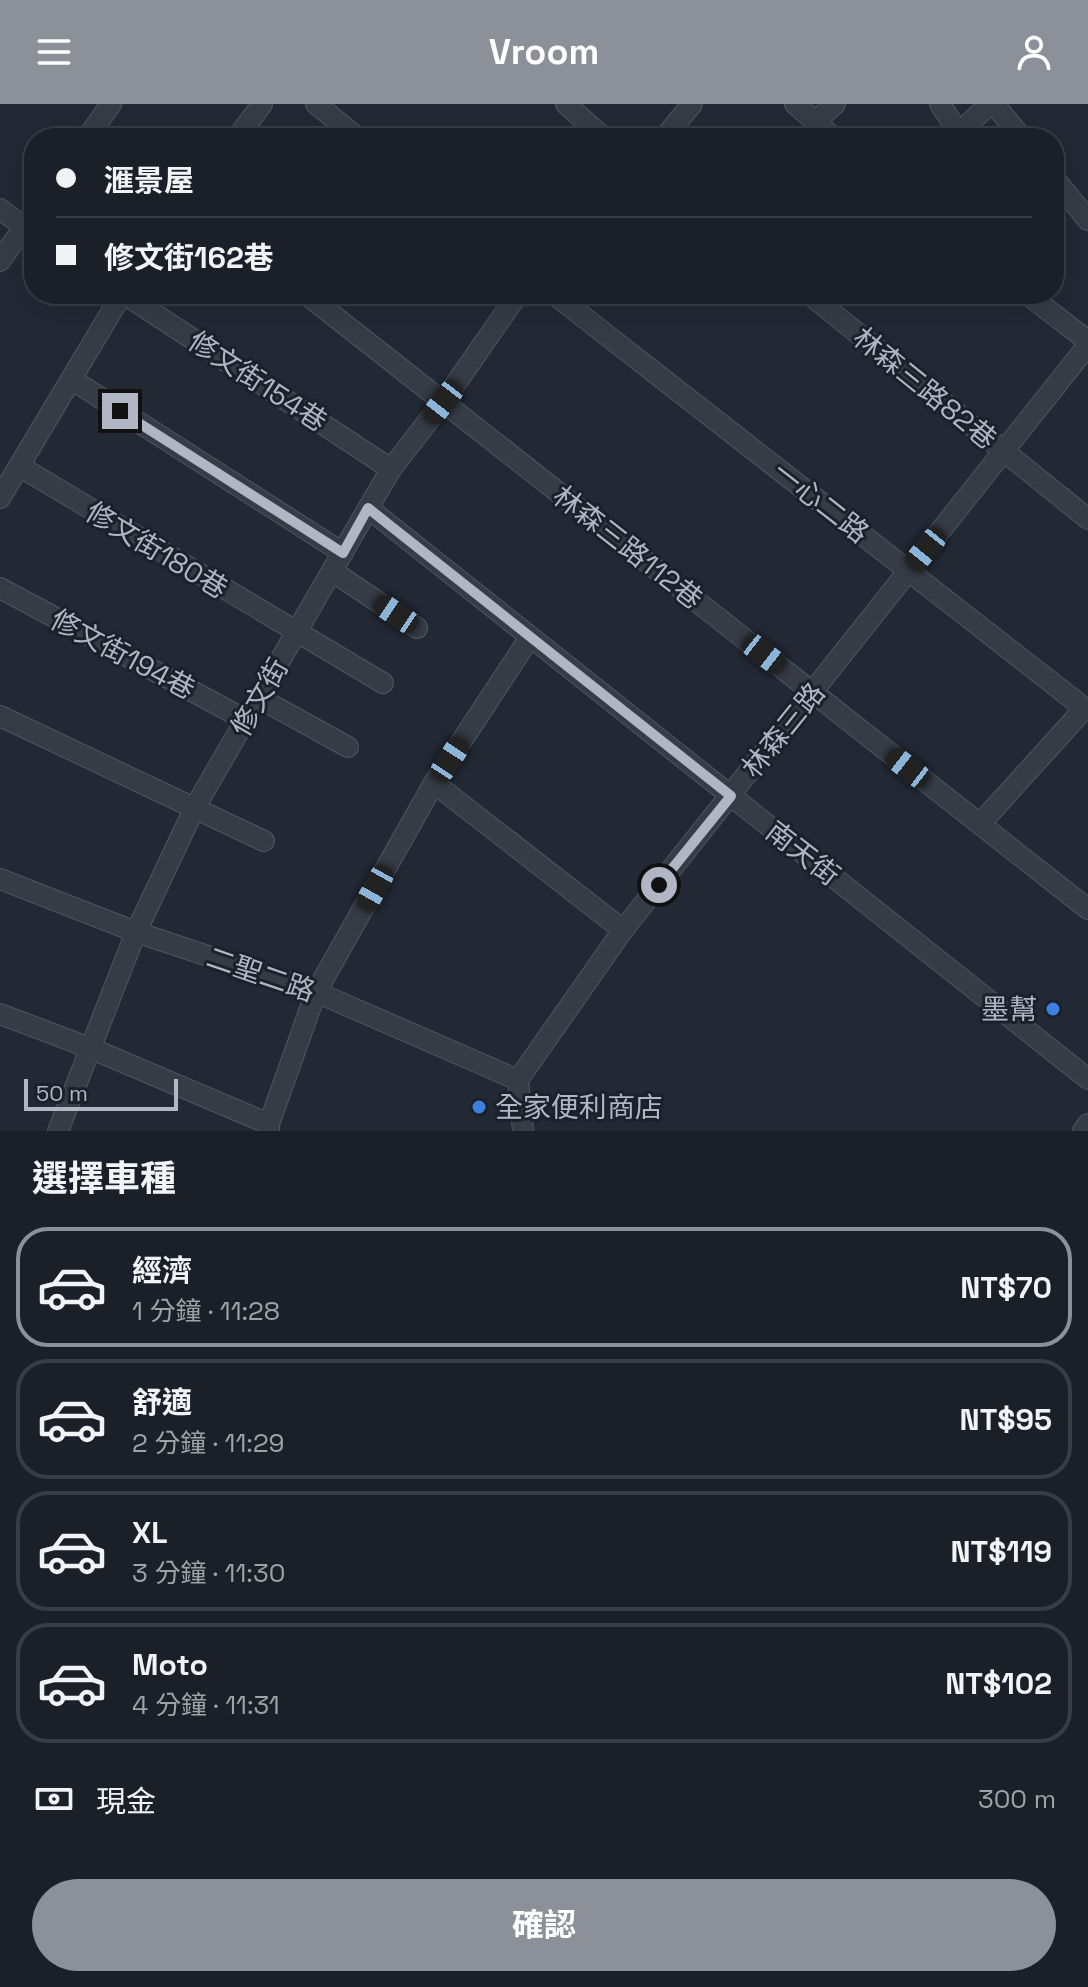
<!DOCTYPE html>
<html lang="zh-TW">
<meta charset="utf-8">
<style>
body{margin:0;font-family:"Space Grotesk","Noto Sans TC",sans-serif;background:#272c34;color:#f1f3f6;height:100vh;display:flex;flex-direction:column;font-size:30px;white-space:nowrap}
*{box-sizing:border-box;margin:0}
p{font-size:26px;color:#9fa2a8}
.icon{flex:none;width:44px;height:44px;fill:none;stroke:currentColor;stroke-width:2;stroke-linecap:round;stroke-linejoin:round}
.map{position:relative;height:1027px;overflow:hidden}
.details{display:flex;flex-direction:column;background:#1a1f28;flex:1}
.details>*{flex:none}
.guide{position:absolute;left:24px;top:24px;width:1040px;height:176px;border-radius:32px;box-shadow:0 8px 32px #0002,0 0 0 2px #383d45;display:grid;align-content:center;height:176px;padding:0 32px;background:#1a1f28}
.scale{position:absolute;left:24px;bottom:20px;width:154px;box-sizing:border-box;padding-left:8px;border:4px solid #b0b6c3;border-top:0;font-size:22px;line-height:28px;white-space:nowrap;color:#b0b6c3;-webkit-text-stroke:6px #1b212b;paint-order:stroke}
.end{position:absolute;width:36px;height:36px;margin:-18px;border:10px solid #b0b6c3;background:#111;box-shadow:0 0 0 4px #111}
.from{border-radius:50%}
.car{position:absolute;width:24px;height:48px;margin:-24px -12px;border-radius:10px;box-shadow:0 0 6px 2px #0007;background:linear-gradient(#222 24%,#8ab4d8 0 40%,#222 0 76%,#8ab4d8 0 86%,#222 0)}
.guide b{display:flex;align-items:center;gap:28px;height:76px;font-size:30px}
.guide b+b{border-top:2px solid #383d45}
.guide i{width:20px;height:20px;background:#f1f3f6}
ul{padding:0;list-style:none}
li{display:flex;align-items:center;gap:24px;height:120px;margin:0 16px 12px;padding:0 16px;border:4px solid #383d45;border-radius:32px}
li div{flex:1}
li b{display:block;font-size:30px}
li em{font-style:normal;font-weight:700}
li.current{border-color:#8c9099}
li>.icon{width:72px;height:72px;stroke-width:1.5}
h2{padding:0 32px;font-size:36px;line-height:96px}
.pay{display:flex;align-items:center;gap:20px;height:88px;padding:0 32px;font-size:30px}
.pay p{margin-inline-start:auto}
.button{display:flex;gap:16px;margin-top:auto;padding:16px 32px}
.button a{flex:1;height:92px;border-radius:48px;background:#8c9099;color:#fff;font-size:32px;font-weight:700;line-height:92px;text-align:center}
header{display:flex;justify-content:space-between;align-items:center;height:104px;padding:0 32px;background:#8c9099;color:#fff;font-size:36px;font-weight:700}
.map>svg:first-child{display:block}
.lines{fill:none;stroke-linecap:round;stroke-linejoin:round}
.minor-casing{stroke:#505661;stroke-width:22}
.minor{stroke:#363c46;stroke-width:20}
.route{stroke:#b0b6c3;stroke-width:10}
.shop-dot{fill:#3f7fe0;stroke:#1b212b;stroke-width:3}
.labels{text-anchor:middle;stroke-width:6;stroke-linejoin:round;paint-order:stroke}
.street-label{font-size:28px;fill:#b0b6c3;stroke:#1b212b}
.poi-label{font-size:28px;fill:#b0b6c3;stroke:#1b212b;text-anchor:end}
</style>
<header><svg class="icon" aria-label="menu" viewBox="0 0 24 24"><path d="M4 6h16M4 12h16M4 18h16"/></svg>Vroom<svg class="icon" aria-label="person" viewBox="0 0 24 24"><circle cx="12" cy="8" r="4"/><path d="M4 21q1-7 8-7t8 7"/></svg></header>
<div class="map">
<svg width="1088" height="1027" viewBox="0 0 1088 1027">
<rect width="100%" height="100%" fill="#222935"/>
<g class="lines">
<g class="minor-casing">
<g id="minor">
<path d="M316,0L358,34"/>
<path d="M566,0L604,34"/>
<path d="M795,0L834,34"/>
<path d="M940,0L959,29"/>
<path d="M994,0L1022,34"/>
<path d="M816,17L835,0"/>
<path d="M87,34L111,0"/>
<path d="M237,34L262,0"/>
<path d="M664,34L692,0"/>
<path d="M953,34L990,0"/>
<path d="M1054,74L1088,116"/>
<path d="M0,105L32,129"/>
<path d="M0,157L34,109"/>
<path d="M124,190L391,365"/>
<path d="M306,190L1088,805"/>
<path d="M554,190L1088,607"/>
<path d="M809,190L1088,415"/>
<path d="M1027,190L1088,237"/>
<path d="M71,275L343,449"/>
<path d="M19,362L383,579"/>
<path d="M0,394L122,190"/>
<path d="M368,404L1088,975"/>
<path d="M332,467L417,524"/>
<path d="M0,484L246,616"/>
<path d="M259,594L348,643"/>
<path d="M0,612L264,737"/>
<path d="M434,679L623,826"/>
<path d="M980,720L1084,605"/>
<path d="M0,775L136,828L316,888L518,976"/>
<path d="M0,910L90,944L269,1020"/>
<path d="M58,1027L136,828L195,703L391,365L443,298L518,190"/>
<path d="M269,1027V1020L316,888L434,679L530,533"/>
<path d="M523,1027L518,976L623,826L1088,241"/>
<path d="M1083,1027L1088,1020"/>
</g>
</g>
<use href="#minor" class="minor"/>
</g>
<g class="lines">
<path class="route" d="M120,307L343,449L368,404L731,692L659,781"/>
</g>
<g class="shop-dot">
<circle cx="1053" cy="905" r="8"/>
<circle cx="479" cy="1003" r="8"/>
</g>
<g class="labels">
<g class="street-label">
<text transform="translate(258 277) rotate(33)" y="10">修文街154巷</text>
<text transform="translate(925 284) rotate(39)" y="10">林森三路82巷</text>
<text transform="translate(821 398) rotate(38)" y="10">一心二路</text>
<text transform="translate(628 443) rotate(38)" y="10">林森三路112巷</text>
<text transform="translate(157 446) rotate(31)" y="10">修文街180巷</text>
<text transform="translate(123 550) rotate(28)" y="10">修文街194巷</text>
<text transform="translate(259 593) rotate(-60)" y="10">修文街</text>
<text transform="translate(783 626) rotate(-51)" y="10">林森三路</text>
<text transform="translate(803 749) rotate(38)" y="10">南天街</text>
<text transform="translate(261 870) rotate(19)" y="10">二聖二路</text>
</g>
<g class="poi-label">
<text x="1037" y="915">墨幫</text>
<text x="495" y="1013" text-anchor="start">全家便利商店</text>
</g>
</g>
</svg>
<div class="scale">50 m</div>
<i class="end from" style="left:659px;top:781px"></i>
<i class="end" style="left:120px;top:307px"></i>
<i class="car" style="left:443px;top:298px;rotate:218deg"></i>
<i class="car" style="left:926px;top:445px;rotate:219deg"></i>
<i class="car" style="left:396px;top:510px;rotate:304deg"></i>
<i class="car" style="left:764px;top:550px;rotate:128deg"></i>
<i class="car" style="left:450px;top:655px;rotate:33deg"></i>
<i class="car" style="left:908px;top:664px;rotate:308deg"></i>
<i class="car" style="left:375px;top:784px;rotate:209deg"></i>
<div class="guide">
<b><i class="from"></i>滙景屋</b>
<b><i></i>修文街162巷</b>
</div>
</div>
<section class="details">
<h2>選擇車種</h2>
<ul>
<li class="current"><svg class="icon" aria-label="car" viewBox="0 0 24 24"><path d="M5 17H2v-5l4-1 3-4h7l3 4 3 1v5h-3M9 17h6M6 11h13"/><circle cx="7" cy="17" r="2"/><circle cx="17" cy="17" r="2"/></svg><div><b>經濟</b><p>1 分鐘 · 11:28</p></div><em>NT$70</em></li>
<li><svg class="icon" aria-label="car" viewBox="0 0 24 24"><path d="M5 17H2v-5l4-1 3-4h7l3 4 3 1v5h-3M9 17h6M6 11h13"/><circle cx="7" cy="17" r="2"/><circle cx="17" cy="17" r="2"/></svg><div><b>舒適</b><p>2 分鐘 · 11:29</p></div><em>NT$95</em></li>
<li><svg class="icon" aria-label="car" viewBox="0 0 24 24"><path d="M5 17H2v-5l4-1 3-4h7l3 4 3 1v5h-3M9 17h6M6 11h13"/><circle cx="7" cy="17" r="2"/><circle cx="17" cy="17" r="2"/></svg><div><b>XL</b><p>3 分鐘 · 11:30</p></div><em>NT$119</em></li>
<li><svg class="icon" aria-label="car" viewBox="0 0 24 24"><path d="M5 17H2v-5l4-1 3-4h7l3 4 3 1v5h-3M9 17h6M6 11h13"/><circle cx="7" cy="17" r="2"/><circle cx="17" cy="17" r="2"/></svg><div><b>Moto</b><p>4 分鐘 · 11:31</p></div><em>NT$102</em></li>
</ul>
<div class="pay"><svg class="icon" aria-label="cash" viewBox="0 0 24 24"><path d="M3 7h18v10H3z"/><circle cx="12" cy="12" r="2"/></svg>現金<p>300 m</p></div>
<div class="button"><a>確認</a></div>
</section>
